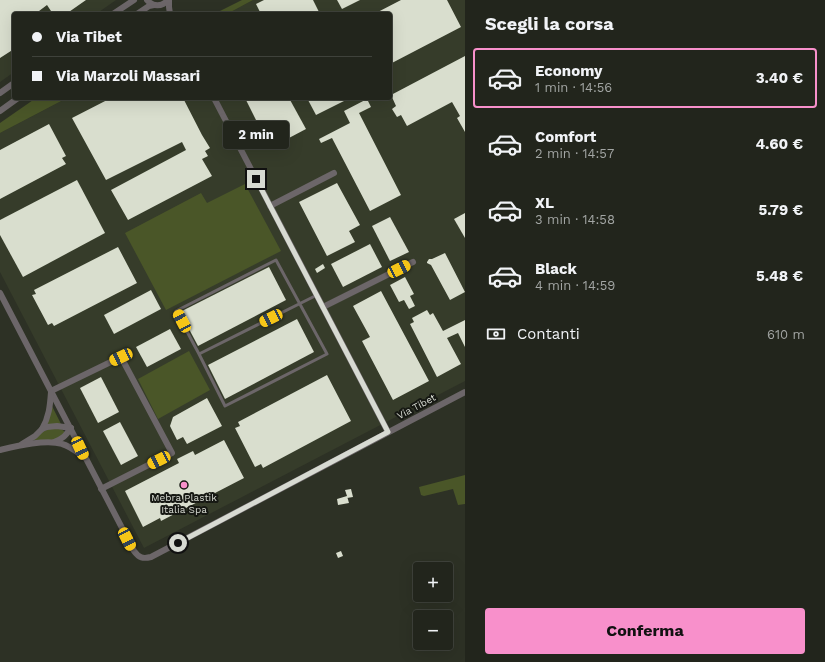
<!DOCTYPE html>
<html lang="it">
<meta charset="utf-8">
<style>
body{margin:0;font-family:"Work Sans",sans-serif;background:#2e3129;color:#f1f3f6;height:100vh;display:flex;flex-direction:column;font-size:15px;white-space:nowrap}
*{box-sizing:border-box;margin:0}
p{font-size:13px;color:#a2a5a3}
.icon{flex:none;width:22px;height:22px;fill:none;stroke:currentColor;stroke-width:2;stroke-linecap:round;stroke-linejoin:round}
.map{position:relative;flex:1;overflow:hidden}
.side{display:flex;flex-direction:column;background:#22251c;width:360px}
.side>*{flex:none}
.banner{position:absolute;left:12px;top:12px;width:380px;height:88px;border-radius:4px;box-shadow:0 4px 16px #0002,0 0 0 1px #3f423b;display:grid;align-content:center;height:88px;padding:0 20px;background:#22251c}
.fabs{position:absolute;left:413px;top:562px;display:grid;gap:8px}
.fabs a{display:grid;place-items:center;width:40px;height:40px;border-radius:4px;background:#22251c;box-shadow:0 4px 16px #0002,0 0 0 1px #3f423b;font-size:20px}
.end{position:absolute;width:18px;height:18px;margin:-9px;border:5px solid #d7dad2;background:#111;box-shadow:0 0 0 2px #111}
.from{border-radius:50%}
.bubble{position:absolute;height:28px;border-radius:4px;background:#22251c;box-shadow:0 4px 16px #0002,0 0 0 1px #3f423b;font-size:13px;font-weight:700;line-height:28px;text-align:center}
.car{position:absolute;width:12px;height:24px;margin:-12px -6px;border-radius:5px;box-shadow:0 0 3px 1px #0007;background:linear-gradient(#f5c518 24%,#345 0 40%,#f5c518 0 76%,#345 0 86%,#f5c518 0)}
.banner b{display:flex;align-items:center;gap:14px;height:38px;font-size:15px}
.banner b+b{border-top:1px solid #3f423b}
.banner i{width:10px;height:10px;background:#f1f3f6}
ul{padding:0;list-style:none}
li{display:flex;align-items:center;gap:12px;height:60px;margin:0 8px 6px;padding:0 12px;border:2px solid transparent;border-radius:4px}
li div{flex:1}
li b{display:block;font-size:15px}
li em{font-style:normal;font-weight:700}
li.on{border-color:#f890cb}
li>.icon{width:36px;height:36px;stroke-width:1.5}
h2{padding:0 20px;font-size:18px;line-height:48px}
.pay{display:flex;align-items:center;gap:10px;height:44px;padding:0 20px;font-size:15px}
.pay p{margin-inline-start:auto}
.button{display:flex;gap:8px;margin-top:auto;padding:8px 20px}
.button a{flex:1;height:46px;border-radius:4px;background:#f890cb;color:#111;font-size:16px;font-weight:700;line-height:46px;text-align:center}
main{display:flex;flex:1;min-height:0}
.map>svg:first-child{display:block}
.built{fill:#363c2a}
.green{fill:#4a5628}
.building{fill:#d9dece}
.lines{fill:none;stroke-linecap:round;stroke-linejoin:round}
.lane{stroke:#6c6669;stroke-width:3}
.street{stroke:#6c6669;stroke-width:6}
.route{stroke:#d7dad2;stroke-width:5}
.poi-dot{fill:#f890cb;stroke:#161813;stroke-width:1.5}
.labels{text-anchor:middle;stroke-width:4;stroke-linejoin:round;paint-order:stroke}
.street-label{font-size:10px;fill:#d7dad2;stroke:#161813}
.poi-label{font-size:10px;fill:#d7dad2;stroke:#161813}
</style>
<main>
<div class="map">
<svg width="465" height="662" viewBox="0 0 465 662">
<rect width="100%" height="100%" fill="#2d3125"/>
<g class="built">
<path d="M0,0H116L96,14H14V72L0,82Z"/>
<path d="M253,0H465V381L144,548L0,272V133L67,98H390V14H227Z"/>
</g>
<g class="green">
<path d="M242,0H253L227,14H214Z"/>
<path d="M36,98H67L0,133V123Z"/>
<path d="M245,184L281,251L166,310L125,233L201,193L207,203Z"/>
<path d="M189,351L210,390L158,419L138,379Z"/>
<path d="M52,406L62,426H46Z"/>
<path d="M52,428L61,429L64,431V433L57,440H32L42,432Z"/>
<path d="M465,475V504L458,505L453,489L424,496L421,495L419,487Z"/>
</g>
<g class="building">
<path d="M0,0H86L66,14H53L47,5L35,14H14V49L0,58Z"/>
<path d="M264,0H313L320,14H261L256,4Z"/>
<path d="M337,0H360L342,9Z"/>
<path d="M401,0H447L461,27L390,64V14H374Z"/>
<path d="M465,56V132L457,118L460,116L452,102L407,126L401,115L397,117L392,109L396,106L391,95Z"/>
<path d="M111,98H183L202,135L210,148L205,151L208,156L202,159L212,176L128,220L111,190L186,150L182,142L106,180L72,118Z"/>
<path d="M245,98H289L306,129L270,148Z"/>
<path d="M307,98H350L316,115Z"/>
<path d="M367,99L371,107L359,113L401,195L370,211L332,138L321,143L319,139L350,123L344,111Z"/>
<path d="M49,124L66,156L62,158L66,164L0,199V150Z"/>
<path d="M77,180L105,233L23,277L0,235V220Z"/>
<path d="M337,183L360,225L349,231L355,242L327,256L299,202Z"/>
<path d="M465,213V238L454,219Z"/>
<path d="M390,217L409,252L390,261L372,226Z"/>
<path d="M370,244L382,267L343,287L331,264Z"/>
<path d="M118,247L137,283L54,326L52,323L48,325L32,295L36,294L34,290Z"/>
<path d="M445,253L465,292L450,300L431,265L427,263V262L429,259H432Z"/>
<path d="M323,264L325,268L317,273L315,269Z"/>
<path d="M269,267L286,300L198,346L180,312Z"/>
<path d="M405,277L414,294L410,296L415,306L409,309L404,300L399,302L390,285Z"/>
<path d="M151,290L161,309L114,334L104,315Z"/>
<path d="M381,291L429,381L393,400L362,341L370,337L353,306Z"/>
<path d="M427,310L430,315L433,313L443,331L465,320V347L458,333L447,338L461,364L437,377L410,324L414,322L412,318Z"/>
<path d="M297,319L314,352L225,399L208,365Z"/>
<path d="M170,329L181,349L147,367L136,347Z"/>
<path d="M327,375L351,421L263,468L261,464L255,467L235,428L240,426L238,422Z"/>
<path d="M101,377L119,412L98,423L80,388Z"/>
<path d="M207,398L222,426L187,444L183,437L177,440L170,426L173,417Z"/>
<path d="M120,422L138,456L121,465L103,431Z"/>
<path d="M224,440L244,478L161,521L160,518L143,527L125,491L179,463L177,459L193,451L195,455Z"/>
<path d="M351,489L353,497L347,498V496L349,503L338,505L337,499L347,496L345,490Z"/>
<path d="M341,551L343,556L338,558L336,553Z"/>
</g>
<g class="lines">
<path class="lane" d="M199,354L176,311L276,260L327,354L225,406L199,354L317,295"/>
<g class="street">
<path d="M147,0C153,7 162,7 168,0"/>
<path d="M169,0V7L170,14"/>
<path d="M113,14L134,0"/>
<path d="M137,14L149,6L154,5"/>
<path d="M0,93L14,83"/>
<path d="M214,98L388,432"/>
<path d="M0,111L18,98"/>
<path d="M270,206L334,173"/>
<path d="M0,293L134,551C139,558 143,559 151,557L465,392"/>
<path d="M323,307L413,262"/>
<path d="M51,391L121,357L172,453L101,489"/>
<path d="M42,429C49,417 50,406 51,392"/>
<path d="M54,442C63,439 65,436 71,428"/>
<path d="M22,444L35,436L42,429L47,427L57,426L71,428"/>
<path d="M0,450C17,446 46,439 62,444C70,446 77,452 84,457"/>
</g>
</g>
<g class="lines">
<path class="route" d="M178,543L388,432L256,179"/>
</g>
<circle class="poi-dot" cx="184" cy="485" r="4"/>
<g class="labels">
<g class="street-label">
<text transform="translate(416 406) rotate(-28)" y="4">Via Tibet</text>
</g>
<g class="poi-label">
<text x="184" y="501">Mebra Plastik<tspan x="184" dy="12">Italia Spa</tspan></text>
</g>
</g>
</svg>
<div class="fabs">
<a>+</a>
<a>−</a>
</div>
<i class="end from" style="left:178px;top:543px"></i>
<i class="end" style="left:256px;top:179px"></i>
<div class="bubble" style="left:223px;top:121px;width:66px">2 min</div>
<i class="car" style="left:399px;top:269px;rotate:63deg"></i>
<i class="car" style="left:271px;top:318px;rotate:244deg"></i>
<i class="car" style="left:182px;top:321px;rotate:332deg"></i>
<i class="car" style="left:121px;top:357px;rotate:245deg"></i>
<i class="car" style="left:80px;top:448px;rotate:155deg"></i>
<i class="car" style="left:159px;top:460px;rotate:243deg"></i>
<i class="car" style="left:127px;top:539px;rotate:153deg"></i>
<div class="banner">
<b><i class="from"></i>Via Tibet</b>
<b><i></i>Via Marzoli Massari</b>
</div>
</div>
<section class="side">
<h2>Scegli la corsa</h2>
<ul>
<li class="on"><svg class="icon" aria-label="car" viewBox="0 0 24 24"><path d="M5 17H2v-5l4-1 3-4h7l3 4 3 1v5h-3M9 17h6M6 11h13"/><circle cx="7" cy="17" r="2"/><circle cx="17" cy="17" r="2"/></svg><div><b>Economy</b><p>1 min · 14:56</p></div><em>3.40 €</em></li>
<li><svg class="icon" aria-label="car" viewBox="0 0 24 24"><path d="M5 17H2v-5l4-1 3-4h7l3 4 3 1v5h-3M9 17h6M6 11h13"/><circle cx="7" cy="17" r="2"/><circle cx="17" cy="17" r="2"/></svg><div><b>Comfort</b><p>2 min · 14:57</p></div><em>4.60 €</em></li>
<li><svg class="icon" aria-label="car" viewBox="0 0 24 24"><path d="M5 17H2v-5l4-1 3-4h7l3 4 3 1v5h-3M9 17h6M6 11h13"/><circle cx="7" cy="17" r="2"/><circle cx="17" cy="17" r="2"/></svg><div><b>XL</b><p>3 min · 14:58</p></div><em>5.79 €</em></li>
<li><svg class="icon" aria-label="car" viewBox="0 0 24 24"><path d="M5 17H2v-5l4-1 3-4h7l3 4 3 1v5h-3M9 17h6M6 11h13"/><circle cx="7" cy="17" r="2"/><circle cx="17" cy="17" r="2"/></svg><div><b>Black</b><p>4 min · 14:59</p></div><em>5.48 €</em></li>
</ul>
<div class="pay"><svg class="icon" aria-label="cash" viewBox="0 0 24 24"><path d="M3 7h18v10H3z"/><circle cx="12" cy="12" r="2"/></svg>Contanti<p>610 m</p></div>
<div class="button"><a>Conferma</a></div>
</section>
</main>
